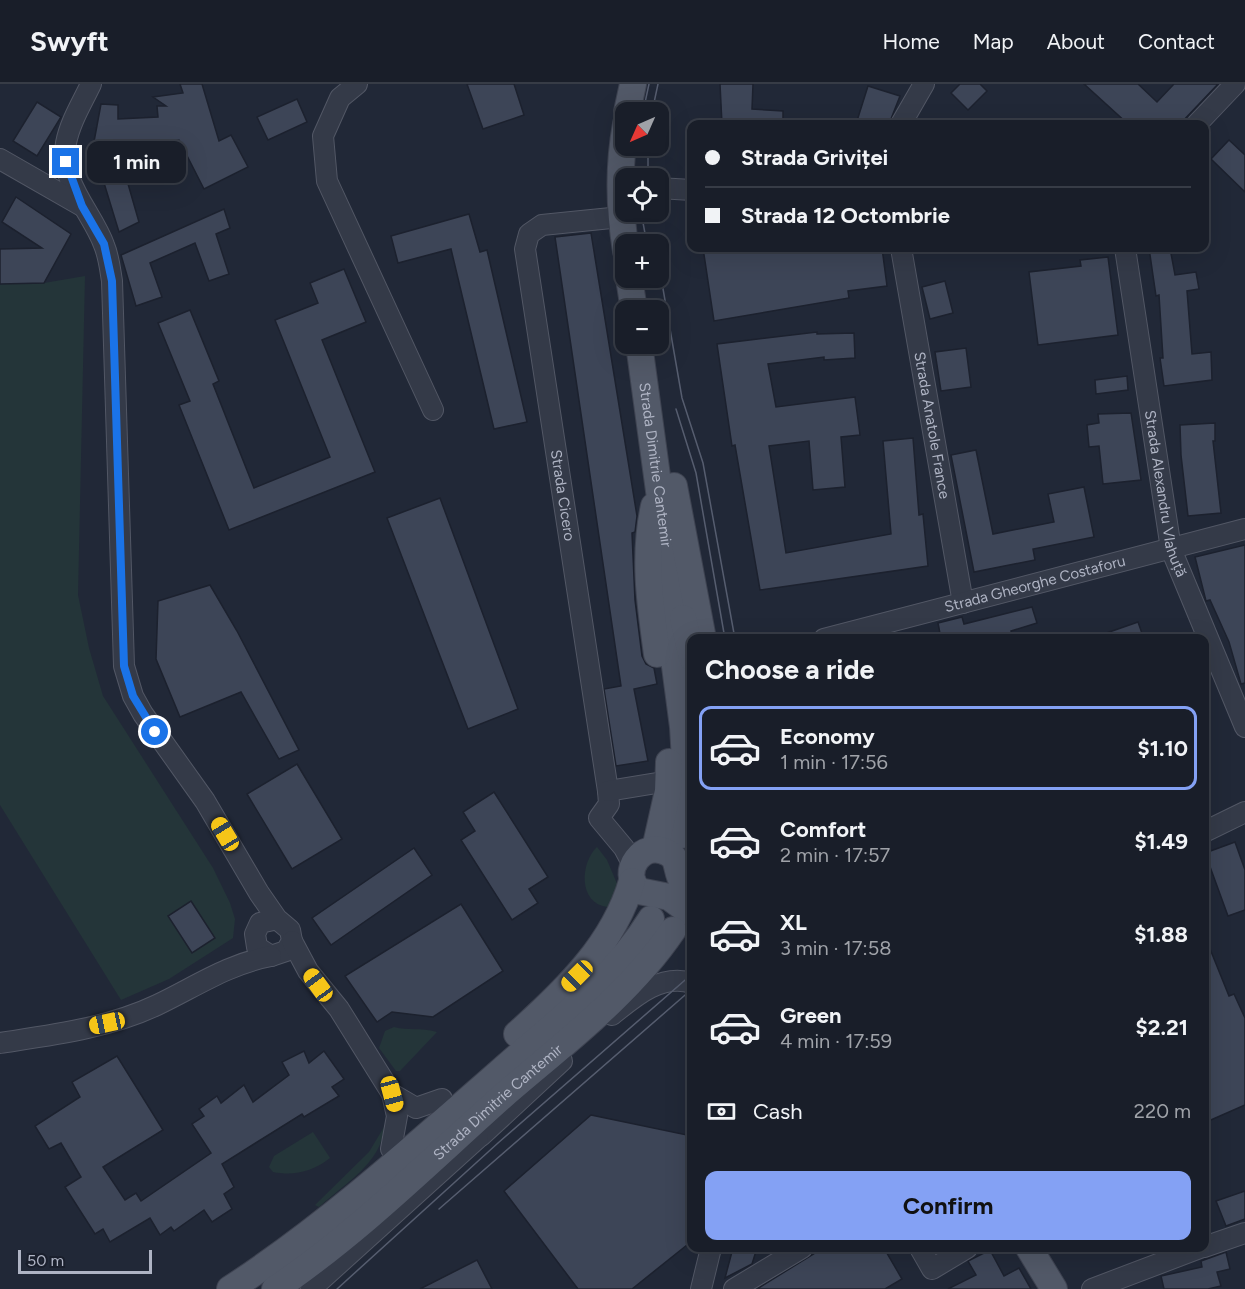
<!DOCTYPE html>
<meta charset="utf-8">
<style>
body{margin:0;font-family:Figtree,sans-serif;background:#262b35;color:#f1f3f6;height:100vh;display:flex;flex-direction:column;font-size:22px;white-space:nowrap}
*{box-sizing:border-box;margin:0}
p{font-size:20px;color:#9fa2a8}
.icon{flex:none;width:33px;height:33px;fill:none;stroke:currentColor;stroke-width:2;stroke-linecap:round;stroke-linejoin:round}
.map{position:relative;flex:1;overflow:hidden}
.drawer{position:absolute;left:687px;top:550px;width:522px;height:618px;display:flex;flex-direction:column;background:#191e29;border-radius:12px;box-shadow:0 6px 24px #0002,0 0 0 2px #373c46}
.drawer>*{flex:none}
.banner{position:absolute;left:687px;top:36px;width:522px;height:132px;border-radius:12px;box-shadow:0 6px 24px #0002,0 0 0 2px #373c46;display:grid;align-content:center;height:132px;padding:0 18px;background:#191e29}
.needle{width:39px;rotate:225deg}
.tools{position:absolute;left:615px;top:18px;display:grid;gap:12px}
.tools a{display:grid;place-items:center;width:54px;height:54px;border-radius:12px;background:#191e29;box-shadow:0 6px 24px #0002,0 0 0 2px #373c46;font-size:30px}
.scale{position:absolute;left:18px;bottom:15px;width:134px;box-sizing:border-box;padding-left:6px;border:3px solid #afb4c4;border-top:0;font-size:16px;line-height:21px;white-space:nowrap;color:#afb4c4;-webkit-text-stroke:4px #1a1f2c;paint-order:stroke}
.end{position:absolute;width:27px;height:27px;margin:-14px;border:8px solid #1a73e8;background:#fff;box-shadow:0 0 0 3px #fff}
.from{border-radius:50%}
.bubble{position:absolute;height:42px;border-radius:12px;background:#191e29;box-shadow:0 6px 24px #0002,0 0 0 2px #373c46;font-size:20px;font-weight:700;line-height:42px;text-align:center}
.car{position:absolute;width:18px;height:36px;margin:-18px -9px;border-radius:8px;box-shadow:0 0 4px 2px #0007;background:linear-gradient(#f5c518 24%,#345 0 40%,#f5c518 0 76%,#345 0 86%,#f5c518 0)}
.banner b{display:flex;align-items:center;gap:21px;height:57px;font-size:22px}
.banner b+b{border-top:2px solid #373c46}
.banner i{width:15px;height:15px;background:#f1f3f6}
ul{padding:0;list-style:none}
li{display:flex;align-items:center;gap:18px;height:84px;margin:0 12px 9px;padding:0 6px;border:3px solid transparent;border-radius:12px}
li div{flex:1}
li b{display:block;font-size:22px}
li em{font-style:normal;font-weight:700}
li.current{border-color:#84a1f4}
li>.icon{width:54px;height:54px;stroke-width:1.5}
h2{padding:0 18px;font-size:27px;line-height:72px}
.pay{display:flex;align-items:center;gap:15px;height:66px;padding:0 18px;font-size:22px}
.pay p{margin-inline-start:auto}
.button{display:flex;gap:12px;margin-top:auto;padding:12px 18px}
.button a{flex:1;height:69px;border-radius:12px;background:#84a1f4;color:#111;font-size:24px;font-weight:700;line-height:69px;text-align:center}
header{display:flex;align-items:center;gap:36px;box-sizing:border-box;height:84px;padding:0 30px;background:#191e29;border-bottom:2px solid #373c46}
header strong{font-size:28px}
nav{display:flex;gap:33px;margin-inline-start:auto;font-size:21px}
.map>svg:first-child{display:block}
.green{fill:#243539}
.building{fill:#3d4557;stroke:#1c212e;stroke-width:1.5}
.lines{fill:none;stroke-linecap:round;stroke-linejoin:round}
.minor-casing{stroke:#525765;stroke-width:22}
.major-casing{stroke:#3e4351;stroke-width:28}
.minor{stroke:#343a48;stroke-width:20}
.major{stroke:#525968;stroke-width:26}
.tram{stroke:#565d6f;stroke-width:1.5}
.route{stroke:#1a73e8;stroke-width:8}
.labels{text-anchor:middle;stroke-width:6;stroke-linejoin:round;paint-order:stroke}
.street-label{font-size:15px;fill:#afb4c4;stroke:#1a1f2c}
</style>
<header>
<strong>Swyft</strong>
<nav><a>Home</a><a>Map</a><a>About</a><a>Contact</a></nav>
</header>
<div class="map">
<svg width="1245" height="1205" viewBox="0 0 1245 1205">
<rect width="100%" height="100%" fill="#212837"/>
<g class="green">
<path d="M85,192L78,511L89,564L103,612L213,784L230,819L235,835L233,854L169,895L121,916L0,721V200L44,199Z"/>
<path d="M597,763L607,776L618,802L613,820L607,823C578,819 580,779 597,763Z"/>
<path d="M394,943C408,947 420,943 437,948L400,987H396L379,964L385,947Z"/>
<path d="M384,1043C382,1079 344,1100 319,1123L315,1121L369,1068Z"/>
<path d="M313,1048L330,1074C312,1088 294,1092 273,1088L269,1083L274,1072Z"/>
</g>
<g class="building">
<path d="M180,0H202L219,57L231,51L248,83L204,105L179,56L118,65L139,138L119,148L93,63L101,20L118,21V35L158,33L157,22H166L153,13L183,9Z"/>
<path d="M467,0H514L524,31L483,45Z"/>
<path d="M720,0H753L752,25L783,27V40H722Z"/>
<path d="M960,0H980L987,7L968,26L951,9Z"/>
<path d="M1084,0H1138L1157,18L1174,0H1218L1180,40H1128Z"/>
<path d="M868,2L900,12L889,40H856Z"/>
<path d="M297,15L307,38L268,56L257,33Z"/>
<path d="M37,18L61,33L37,72L13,57Z"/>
<path d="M1229,56L1245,71V108L1211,75Z"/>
<path d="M16,113L71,150L44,199L0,200V165L42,164L2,138Z"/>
<path d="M224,125L230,144L216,150L229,190L209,197L195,159L150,179L162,213L136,222L121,171Z"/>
<path d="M469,130L480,168L487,166L527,338L494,345L451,165L398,179L391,152Z"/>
<path d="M591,149L637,432L635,448L632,449L635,516L642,572L646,580L654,584L657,600L634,605L648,677L616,682L604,605L621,602L555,153Z"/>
<path d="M703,164H882L887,202L848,207L849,214L714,237Z"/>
<path d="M1149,164H1170L1175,191L1196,188L1199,205L1187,207L1192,270L1211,268L1212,296L1164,302L1160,274H1163L1159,211L1156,212Z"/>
<path d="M1108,173L1118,251L1038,261L1029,188L1081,182L1080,176Z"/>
<path d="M344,185L366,238L322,256L375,388L229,446L179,321L190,317L158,239L190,226L219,297L213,300L254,404L330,373L275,236L318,219L310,199Z"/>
<path d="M945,197L953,229L930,235L922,203Z"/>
<path d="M817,248V250L854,249L855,274L824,276V273L768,280L776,323L855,313L860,351L841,353L845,403L813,406L809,357L769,362L786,469L891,450L883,357L913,354L919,431L923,430L928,482L760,506L735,361L732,362L717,260Z"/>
<path d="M966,264L971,303L941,307L935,268Z"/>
<path d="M1127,292L1128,306L1096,310L1095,296Z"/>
<path d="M1131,329L1141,396L1103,400L1099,362L1089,363L1087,341L1099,339L1098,330Z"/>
<path d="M1215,339V357H1213L1221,429L1188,432L1181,371L1180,341Z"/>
<path d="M976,366L993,450L1054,438L1048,410L1084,403L1094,453L1033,465L1035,476L974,488L951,371Z"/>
<path d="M440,414L518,625L468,645L387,434Z"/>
<path d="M1245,461V599L1241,600L1229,558L1210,516L1206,517L1195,473Z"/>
<path d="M210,501L237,547L299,666L279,675L241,608L180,633L156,575L158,517Z"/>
<path d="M1032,523L1037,539L1011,547L1012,551L997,555H977L976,552L941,555L938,539L962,533L964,540Z"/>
<path d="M1138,538L1144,555H1096L1095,553Z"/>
<path d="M297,680L342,755L292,785L247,710Z"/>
<path d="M494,708L548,793L529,805L538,819L512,836L461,756L475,747L463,728Z"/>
<path d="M1235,758L1245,786V826L1228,832L1205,769Z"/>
<path d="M414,764L432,791L331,861L312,834Z"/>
<path d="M191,817L215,854L192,869L168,832Z"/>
<path d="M461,820L503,887L433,933L392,928L377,938L345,892Z"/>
<path d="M1204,850L1229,912L1234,910L1245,934V1021L1204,1039Z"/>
<path d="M304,967L309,979L324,967L344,995L332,1003L339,1012L304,1033L302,1030L222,1080L234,1103L224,1110L232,1125L212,1138L204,1126L174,1147L171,1143L160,1151L150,1134L110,1158L103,1145L95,1150L65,1103L81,1093L61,1059L49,1065L35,1042L80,1013L72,998L117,972L163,1046L103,1083L125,1116L136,1109L141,1117L211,1069L192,1040L204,1032L199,1025L217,1012L221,1019L244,1001L253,1018L289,991L282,978Z"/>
<path d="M591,1031L692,1052V1157L632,1205H578L504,1107Z"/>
<path d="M1245,1107V1135L1226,1142L1216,1117Z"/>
<path d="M733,1164H757L752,1180L725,1194Z"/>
<path d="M823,1164H884L902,1195L885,1205H757Z"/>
<path d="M990,1166L1004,1192L1019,1184L1031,1205H948L976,1191L968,1177Z"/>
<path d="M1226,1168L1230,1185L1217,1188L1221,1202L1208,1205H1164L1161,1192L1202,1183L1201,1177Z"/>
<path d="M477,1176L492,1205H420Z"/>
</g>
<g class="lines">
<g class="minor-casing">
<g id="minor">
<path d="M91,0C82,19 70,38 66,59C59,98 92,128 104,161C109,173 110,185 112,197L124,582L133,612L143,630L205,717L259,809L277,835L290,846L292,857L286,867L271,872L257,863L255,850L260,839L277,835"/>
<path d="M357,0L340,14L323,52L327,97L433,326"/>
<path d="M901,40L924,0"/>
<path d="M1197,40L1235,0"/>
<path d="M0,75L82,122"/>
<path d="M658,104L692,106"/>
<path id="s1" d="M621,133L542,141L529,150L525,165L608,707L609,720L599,734L624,764L633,781"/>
<path id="s2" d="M901,164L963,519"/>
<path id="s3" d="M1125,164L1171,465L1245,643"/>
<path id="s4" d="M824,555L1245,445"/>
<path d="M608,707L669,697"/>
<path d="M1204,748L1245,728"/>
<path d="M292,857L308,887L339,925L392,1010L397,1032L391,1065"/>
<path d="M612,931C634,913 661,889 692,899"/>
<path d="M0,959C52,951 109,944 157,921C195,903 228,880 271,872"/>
<path d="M392,1010L416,1024L442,1015"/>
<path d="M453,1058L481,1052L562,977"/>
<path d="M1204,1163L1245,1149"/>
<path d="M920,1164L932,1185L967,1164"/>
<path d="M311,1205L478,1054"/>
<path d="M701,1205L711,1164"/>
<path d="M734,1205L802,1164"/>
<path d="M1092,1205L1200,1164"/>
</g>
</g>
<g class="major-casing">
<g id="major">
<path d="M627,28L633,0"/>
<path d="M626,40C618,83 619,124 626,167"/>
<path d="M629,194L634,226"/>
<path id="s5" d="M639,260L672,502L671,552L683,643L685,676L682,751"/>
<path d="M674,402L703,555"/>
<path d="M654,422C643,472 650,520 657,570"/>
<path d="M683,534L692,574"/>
<path d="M655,765L668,707L669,678"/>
<path d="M692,808C687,803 682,799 680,793C676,783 678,774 668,769C643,755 619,787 639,807L669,813L692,830"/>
<path d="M517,950C565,907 614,860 632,797"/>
<path d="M1029,1164L1054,1205"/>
<path d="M230,1205C328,1141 414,1063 502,986C555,939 613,896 651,835"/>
<path id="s6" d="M275,1205C358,1149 430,1077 504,1011C563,960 629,911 673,846"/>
</g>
</g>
<use href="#minor" class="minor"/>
<use href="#major" class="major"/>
<g class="tram">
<path d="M643,28L649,0"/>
<path d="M652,28L658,0"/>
<path d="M648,94V62"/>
<path d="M641,128L647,160"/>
<path d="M658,176L682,314L703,379L735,555"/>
<path d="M676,325L696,389L725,555"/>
<path d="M439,1125L692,905"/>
<path d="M337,1205L498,1059L692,890"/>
</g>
</g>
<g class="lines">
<path class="route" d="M66,78L82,122L104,160L112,197L124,582L133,612L155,648"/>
</g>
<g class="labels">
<g class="street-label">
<text dy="5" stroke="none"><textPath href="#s2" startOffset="180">Strada Anatole France</textPath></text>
<text dy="5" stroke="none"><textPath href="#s5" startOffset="122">Strada Dimitrie Cantemir</textPath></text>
<text dy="5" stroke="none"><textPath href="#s3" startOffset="249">Strada Alexandru Vlahuță</textPath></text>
<text dy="5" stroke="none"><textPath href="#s1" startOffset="360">Strada Cicero</textPath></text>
<text dy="5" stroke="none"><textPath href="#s4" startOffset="218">Strada Gheorghe Costaforu</textPath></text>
<text dy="5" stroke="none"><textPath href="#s6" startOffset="291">Strada Dimitrie Cantemir</textPath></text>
</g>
</g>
</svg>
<div class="tools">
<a><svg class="needle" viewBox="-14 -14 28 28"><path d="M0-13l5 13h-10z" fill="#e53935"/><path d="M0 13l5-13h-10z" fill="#9fa2a8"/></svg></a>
<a><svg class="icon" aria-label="locate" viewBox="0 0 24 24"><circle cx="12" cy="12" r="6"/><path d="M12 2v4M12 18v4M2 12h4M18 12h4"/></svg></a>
<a>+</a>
<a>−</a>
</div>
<div class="scale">50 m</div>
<i class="end from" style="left:155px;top:648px"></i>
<i class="end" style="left:66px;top:78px"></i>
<div class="bubble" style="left:87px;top:57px;width:99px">1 min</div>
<i class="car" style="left:225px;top:750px;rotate:329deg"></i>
<i class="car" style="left:577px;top:892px;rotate:225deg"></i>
<i class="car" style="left:318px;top:901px;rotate:324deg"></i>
<i class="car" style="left:107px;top:939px;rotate:258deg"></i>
<i class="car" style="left:392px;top:1010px;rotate:165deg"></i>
<div class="banner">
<b><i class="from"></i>Strada Griviței</b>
<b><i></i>Strada 12 Octombrie</b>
</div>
<section class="drawer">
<h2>Choose a ride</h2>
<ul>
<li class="current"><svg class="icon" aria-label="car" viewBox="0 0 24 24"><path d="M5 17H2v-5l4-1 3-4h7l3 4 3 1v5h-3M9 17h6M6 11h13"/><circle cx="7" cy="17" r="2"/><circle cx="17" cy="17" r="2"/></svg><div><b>Economy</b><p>1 min · 17:56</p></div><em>$1.10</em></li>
<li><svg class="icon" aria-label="car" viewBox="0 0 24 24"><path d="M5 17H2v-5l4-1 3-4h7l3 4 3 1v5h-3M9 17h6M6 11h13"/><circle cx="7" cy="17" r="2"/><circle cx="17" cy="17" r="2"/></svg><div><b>Comfort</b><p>2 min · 17:57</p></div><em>$1.49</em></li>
<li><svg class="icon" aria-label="car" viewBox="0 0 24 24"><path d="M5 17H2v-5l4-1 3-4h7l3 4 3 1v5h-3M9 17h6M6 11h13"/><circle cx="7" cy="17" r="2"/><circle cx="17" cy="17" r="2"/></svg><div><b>XL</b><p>3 min · 17:58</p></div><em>$1.88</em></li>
<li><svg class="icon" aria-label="car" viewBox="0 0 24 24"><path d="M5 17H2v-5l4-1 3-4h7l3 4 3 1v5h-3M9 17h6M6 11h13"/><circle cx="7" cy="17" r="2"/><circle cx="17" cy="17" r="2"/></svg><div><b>Green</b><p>4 min · 17:59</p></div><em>$2.21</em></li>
</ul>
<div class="pay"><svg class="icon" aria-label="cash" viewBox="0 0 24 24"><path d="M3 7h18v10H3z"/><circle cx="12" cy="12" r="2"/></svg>Cash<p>220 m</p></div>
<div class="button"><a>Confirm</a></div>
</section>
</div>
